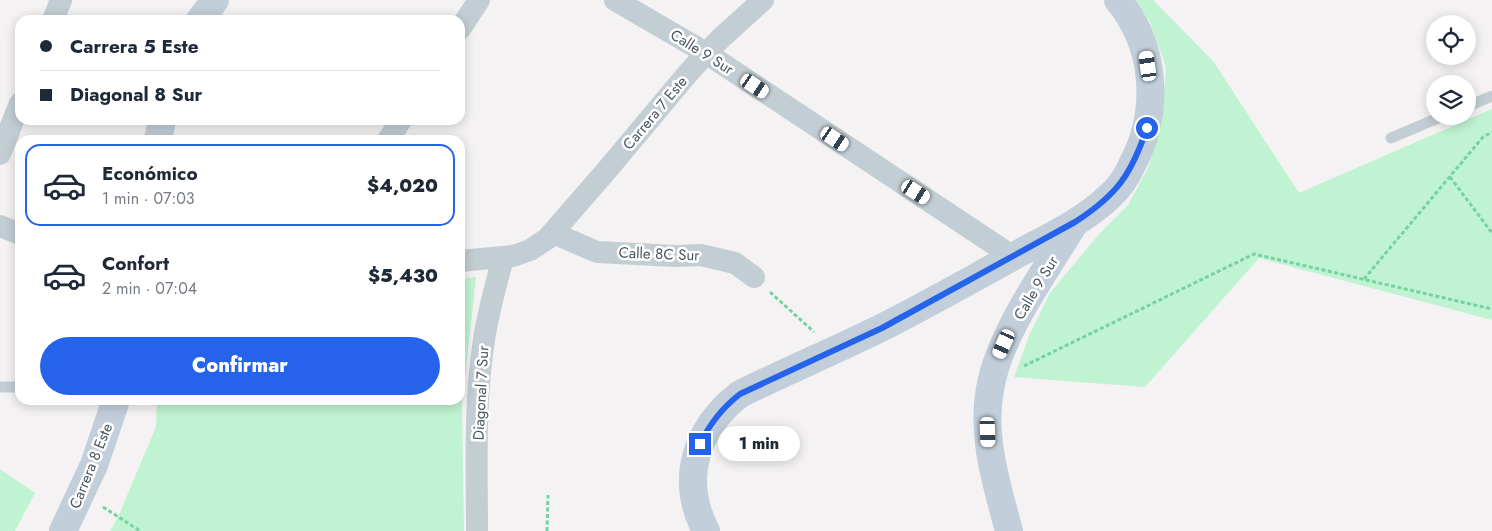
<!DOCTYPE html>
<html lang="es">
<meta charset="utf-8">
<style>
body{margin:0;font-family:Jost,sans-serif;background:#f6f6f7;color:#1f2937;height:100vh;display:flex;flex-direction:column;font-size:19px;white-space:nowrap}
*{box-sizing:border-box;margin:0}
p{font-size:16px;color:#747a83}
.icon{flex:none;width:28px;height:28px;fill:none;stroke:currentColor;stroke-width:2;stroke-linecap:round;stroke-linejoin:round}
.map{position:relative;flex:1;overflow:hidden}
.side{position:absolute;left:15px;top:135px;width:450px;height:270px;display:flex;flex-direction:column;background:#fff;border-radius:15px;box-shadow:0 2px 12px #0003}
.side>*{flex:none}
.top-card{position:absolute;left:15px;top:15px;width:450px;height:110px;border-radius:15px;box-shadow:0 2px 12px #0003;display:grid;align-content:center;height:110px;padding:0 25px;background:#fff}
.fabs{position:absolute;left:1426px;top:15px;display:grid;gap:10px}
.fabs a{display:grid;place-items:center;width:50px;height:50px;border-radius:50%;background:#fff;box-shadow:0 2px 12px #0003;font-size:25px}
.end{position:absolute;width:22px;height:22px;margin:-11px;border:6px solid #2563eb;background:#fff;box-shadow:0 0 0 2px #fff}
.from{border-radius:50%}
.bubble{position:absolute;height:35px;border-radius:18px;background:#fff;box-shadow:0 2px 12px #0003;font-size:16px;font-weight:800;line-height:35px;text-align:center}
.car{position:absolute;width:15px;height:30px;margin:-15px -8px;border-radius:6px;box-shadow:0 0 4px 1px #0007;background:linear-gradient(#fff 24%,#345 0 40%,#fff 0 76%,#345 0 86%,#fff 0)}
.top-card b{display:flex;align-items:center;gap:18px;height:48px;font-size:19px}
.top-card b+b{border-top:1px solid #e0e1e3}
.top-card i{width:12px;height:12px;background:#1f2937}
ul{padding:9px 0 0;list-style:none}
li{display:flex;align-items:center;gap:15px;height:82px;margin:0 10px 8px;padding:0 15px;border:2px solid transparent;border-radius:15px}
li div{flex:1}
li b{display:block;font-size:19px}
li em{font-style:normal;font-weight:800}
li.selected{border-color:#2563eb}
li>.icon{width:45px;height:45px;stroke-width:1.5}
.cta{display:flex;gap:10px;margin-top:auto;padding:10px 25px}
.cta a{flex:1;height:58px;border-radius:30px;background:#2563eb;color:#fff;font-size:20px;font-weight:800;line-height:58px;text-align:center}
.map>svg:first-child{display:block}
.green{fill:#bff3d1}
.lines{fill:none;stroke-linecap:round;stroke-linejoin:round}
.path{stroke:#74d3a1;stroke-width:3;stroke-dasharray:4 2.5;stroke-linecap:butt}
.lane{stroke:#c2cdd4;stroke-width:11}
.street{stroke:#c2cdd4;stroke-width:22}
.secondary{stroke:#c2ced9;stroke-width:28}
.route{stroke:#2563eb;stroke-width:6}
.labels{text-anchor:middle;stroke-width:5;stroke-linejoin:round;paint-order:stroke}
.street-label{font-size:15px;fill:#485661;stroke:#fff}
</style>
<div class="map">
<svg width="1492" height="531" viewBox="0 0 1492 531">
<rect width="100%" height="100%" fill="#f4f2f2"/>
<g class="green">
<path d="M1136,0H1153L1213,61L1299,193L1492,109V320L1259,258L1145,387L1014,377L1029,336L1050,293L1100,233L1128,205L1148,168L1162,122L1166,67L1150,22Z"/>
<path d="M476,277L462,405L464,531H110L118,517L156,427L157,400H460V279Z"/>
<path d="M0,469L35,493L15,531H0Z"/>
</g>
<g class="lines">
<g class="path">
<path d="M1450,177L1492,233"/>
<path d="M1364,279L1483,137L1492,132"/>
<path d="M770,292L814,332"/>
<path d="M1024,366L1254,254L1492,309"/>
<path d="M103,507L140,531"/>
<path d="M547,531L548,495"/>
</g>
<g class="lane">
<path d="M1468,106L1492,96"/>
<path d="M1391,138L1443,116"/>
<path d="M0,387H20"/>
</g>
<g class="street">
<path d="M615,0L706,53L1012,256"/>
<path d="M53,20L61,0"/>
<path d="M460,29L479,0"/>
<path d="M388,140L401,120"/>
<path d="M0,154L20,103"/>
<path d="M0,226L20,234"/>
<path d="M553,233L597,252L676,256L701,255L735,263L754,277"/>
<path d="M460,261L513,256L530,250L547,239L607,170L689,72L720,39L763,0"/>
<path d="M477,531C477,468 474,403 484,340C488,312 496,285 503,258"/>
</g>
<g class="secondary">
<path d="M200,20L215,0"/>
<path d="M158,140L162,120"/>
<path d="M63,531L94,465L116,400"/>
<path d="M706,531C679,479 696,428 740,394C787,371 834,351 881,328C923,307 965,283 1007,260C1042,240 1083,223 1112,194C1121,186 1128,174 1133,163C1160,111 1156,46 1118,0"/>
<path d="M1009,531C997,486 981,436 990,389C999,334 1045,272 1074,224"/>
</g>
</g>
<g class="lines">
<path class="route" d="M700,444C710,423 722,408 740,394L882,328L1075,222C1117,195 1131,175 1147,128"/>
</g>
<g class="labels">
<g class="street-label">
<text transform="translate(702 52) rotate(32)" y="5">Calle 9 Sur</text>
<text transform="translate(655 113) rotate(-50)" y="5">Carrera 7 Este</text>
<text transform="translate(659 254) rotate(2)" y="5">Calle 8C Sur</text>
<text transform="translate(1036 288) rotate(-59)" y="5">Calle 9 Sur</text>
<text transform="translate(481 393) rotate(-87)" y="5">Diagonal 7 Sur</text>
<text transform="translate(91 466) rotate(-68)" y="5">Carrera 8 Este</text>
</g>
</g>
</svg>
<div class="fabs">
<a><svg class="icon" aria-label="locate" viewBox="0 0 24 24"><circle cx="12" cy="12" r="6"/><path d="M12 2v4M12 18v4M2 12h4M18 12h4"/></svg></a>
<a><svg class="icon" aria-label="layers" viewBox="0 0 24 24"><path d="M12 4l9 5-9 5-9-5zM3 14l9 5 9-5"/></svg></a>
</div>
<i class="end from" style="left:1147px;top:128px"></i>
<i class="end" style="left:700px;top:444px"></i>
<div class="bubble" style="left:718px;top:426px;width:82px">1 min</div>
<i class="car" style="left:1148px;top:66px;rotate:352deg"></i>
<i class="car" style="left:755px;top:86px;rotate:124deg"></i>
<i class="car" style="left:835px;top:139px;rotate:124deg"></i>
<i class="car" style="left:916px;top:192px;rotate:123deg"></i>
<i class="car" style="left:1004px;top:344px;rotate:204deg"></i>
<i class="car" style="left:988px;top:432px;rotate:178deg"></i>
<div class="top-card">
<b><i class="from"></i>Carrera 5 Este</b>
<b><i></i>Diagonal 8 Sur</b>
</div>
<section class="side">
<ul>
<li class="selected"><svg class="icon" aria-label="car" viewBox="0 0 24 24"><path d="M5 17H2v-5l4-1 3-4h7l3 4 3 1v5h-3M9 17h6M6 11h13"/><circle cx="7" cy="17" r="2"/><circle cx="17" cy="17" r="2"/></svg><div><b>Económico</b><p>1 min · 07:03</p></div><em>$4,020</em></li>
<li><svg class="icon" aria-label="car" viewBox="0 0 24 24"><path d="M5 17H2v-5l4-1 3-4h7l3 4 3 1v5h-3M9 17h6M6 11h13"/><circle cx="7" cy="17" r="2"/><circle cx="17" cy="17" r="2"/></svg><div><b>Confort</b><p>2 min · 07:04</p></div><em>$5,430</em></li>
</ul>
<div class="cta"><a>Confirmar</a></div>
</section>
</div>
